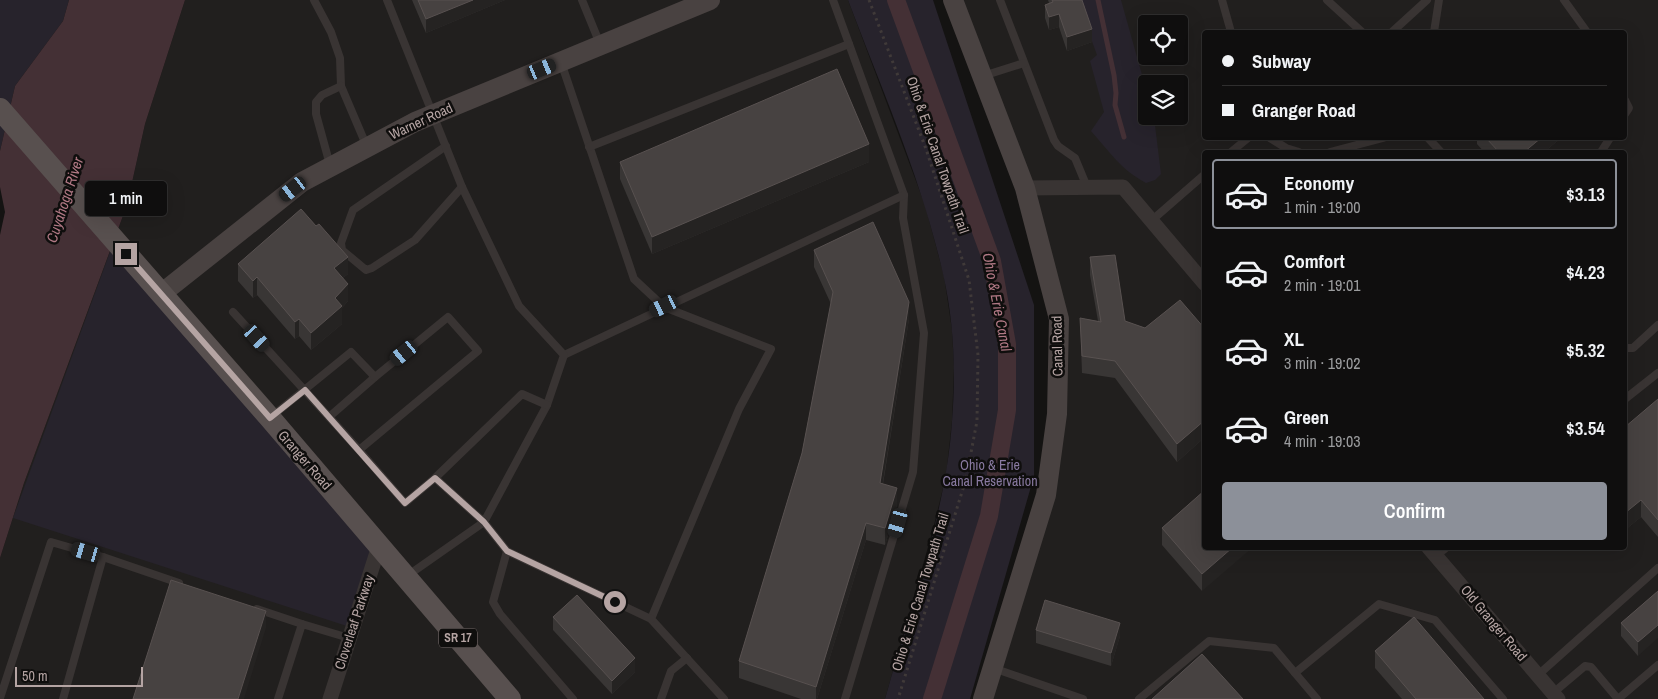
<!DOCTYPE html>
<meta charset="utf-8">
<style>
body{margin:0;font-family:"Archivo Narrow",sans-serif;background:#1d1c1c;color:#f1f3f6;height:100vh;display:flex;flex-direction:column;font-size:19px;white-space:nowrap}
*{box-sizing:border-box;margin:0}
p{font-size:16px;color:#9b9c9e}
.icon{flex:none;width:28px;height:28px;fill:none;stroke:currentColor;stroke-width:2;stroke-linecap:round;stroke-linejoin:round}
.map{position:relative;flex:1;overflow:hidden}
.panel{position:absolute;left:1202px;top:150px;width:425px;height:400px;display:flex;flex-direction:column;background:#0f0e0e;border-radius:5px;box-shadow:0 5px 20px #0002,0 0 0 1px #2f2e2e}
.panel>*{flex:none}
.hud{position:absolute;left:1202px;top:30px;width:425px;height:110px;border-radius:5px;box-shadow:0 5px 20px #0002,0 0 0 1px #2f2e2e;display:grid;align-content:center;height:110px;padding:0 20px;background:#0f0e0e}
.controls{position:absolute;left:1138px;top:15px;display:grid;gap:10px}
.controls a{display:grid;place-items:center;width:50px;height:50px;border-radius:5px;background:#0f0e0e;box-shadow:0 5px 20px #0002,0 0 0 1px #2f2e2e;font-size:25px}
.scale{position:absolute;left:15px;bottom:12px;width:128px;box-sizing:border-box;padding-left:5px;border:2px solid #b5a4a3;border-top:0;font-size:14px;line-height:18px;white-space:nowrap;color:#b5a4a3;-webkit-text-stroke:4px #0f0e0d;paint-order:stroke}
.end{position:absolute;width:22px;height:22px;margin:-11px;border:6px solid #b5a4a3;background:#111;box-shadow:0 0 0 2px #111}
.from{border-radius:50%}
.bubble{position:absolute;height:35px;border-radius:5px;background:#0f0e0e;box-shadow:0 5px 20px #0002,0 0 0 1px #2f2e2e;font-size:16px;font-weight:600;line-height:35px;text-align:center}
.car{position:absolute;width:15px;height:30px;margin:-15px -8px;border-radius:6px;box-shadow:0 0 4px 1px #0007;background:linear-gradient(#222 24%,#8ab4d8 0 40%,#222 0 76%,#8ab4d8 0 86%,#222 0)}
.hud b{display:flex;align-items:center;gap:18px;height:48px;font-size:19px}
.hud b+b{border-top:1px solid #2f2e2e}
.hud i{width:12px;height:12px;background:#f1f3f6}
ul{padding:9px 0 0;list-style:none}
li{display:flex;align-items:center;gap:15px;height:70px;margin:0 10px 8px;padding:0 10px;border:2px solid transparent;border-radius:5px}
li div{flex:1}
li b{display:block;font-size:19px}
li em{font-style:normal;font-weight:600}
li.active{border-color:#8c9099}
li>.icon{width:45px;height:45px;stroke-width:1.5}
.primary-button{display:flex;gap:10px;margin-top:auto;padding:10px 20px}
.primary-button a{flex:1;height:58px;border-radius:5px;background:#8c9099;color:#fff;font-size:20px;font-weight:600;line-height:58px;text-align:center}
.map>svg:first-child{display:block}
.built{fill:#211f1e;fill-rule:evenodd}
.green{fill:#27232c}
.water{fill:#443035}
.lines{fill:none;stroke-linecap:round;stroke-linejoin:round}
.stream{stroke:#443035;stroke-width:5}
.canal{stroke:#443035;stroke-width:18}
.path{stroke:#403a39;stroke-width:3;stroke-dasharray:2.5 4;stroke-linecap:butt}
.lane{stroke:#393433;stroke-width:8}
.street{stroke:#393433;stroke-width:15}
.secondary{stroke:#494241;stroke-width:20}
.primary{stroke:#58504f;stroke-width:22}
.wall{fill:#393635}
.shaded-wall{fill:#252322}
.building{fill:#474241;stroke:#585150}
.route{stroke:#b5a4a3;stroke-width:6}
.labels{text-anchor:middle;stroke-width:5;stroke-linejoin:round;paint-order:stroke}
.shield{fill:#0f0e0d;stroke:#837776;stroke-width:1}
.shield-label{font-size:12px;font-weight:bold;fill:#b5a4a3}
.street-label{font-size:14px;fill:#b5a4a3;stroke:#0f0e0d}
.park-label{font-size:14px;fill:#897aa1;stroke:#0f0e0d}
.water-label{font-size:15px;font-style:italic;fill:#b17985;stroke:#0f0e0d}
</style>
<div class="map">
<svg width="1658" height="699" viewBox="0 0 1658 699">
<rect width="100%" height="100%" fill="#141312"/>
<g class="built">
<path d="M185,0H848L925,205L944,276L952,330L954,367L952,421L946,476L933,529L885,699H0V558L24,483L127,205L145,124Z"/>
<path d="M953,0H1658V699H983L1046,495L1059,319ZM1146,24H1179V56H1146ZM1205,32H1625V138H1205ZM1146,84H1179V116H1146ZM1205,152H1625V548H1205Z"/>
</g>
<g class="green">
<path d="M0,0H69L63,21L15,86L0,151Z"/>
<path d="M848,0H933L1034,305V476L970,699H885C910,609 946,514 952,421C956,373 954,321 943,274C922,180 882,90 848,0Z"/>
<path d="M1077,0H1121L1146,89V116L1154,117L1161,174L1155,180L1146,183C1120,169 1110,152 1091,131L1104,112L1090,61L1097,55Z"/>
<path d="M114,241L379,546L353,628L13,518Z"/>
</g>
<path class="water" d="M69,0H185L145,124L127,205L24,483L0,558V235L5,212L0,187V151L15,86L63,21Z"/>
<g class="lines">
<path class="stream" d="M1098,0L1114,75L1116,93L1115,105L1124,137"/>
<path class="canal" d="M896,0L992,261L1007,344V410L989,516L932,699"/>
<path class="path" d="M869,0L926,149L969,280L978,355L977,421L966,479L898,699"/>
<g class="lane">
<path d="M314,0L331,32L340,58L341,86L367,147"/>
<path d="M582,0L600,44"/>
<path d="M833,0L904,195L903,218L924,333L913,472L845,699"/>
<path d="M1000,0L1054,140L1058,146L1075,158L1087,187"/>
<path d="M1222,0L1231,32"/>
<path d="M1327,0L1362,32"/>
<path d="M1564,0L1587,32"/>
<path d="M1392,32L1427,0"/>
<path d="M1434,32L1439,0"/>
<path d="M561,62L634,279L664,307L771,349L739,409L651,619L724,699"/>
<path d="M983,76L1024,63"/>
<path d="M1625,100L1629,108L1625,114"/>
<path d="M1270,138L1286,148L1299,152"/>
<path d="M1428,138L1441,152"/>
<path d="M446,146L353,210L341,243L342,250L366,270L372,268L415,240L462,187"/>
<path d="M589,147L849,44"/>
<path d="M1231,152L1248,138"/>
<path d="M1330,152L1383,138"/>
<path d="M1601,152L1610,138"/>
<path d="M330,165L316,114V102L322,95L341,86"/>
<path d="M1151,221L1205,174"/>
<path d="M233,312L329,417L375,377L351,352L271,417"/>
<path d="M1625,348H1633L1658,325"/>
<path d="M564,355L904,195"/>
<path d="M1625,399L1658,373"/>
<path d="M329,417L359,450L478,351L448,317L375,377"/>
<path d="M359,450L405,503L435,478L484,522L547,405L564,355L519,306L462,187L387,0"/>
<path d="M435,478L522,394L547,405"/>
<path d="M507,551L651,619"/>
<path d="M1436,556L1446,548"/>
<path d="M103,557L179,583"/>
<path d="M407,576L484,522L507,551L493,602L500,614L573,699"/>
<path d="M257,609L302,624"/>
<path d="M993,668L1083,699"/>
<path d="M1295,673L1379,604L1435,620L1503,699"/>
<path d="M1538,675L1658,568"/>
<path d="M1553,693L1585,666L1591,667L1618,699"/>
<path d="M0,698L51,542L103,557L63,699"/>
<path d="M278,699L302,624L349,638"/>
<path d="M661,699L671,671L687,658"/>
<path d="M1139,699L1209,641L1274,648L1317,699"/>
<path d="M1618,699L1658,665"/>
</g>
<g class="street">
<path d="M1025,188L1123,187L1205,284"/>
<path d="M1429,548L1558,699"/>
<path d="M330,699L379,546"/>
</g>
<g class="secondary">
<path d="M953,0L1025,188L1059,319L1057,414L1046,495L983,699"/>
<path d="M161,294L302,182L415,122L710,0"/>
</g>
<path class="primary" d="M0,109L270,418L510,699"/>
</g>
<g class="wall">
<path d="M412,0H505L426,33Z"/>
<path d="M1048,0H1082L1092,42L1067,51L1059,27L1049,30L1045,18V5L1049,3Z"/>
<path d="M1477,138H1561L1544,152H1484L1477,144Z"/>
<path d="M620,162H869L652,254L620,179Z"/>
<path d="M814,250L909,319L883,484L897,505L885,545L866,540L817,699H801L739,678V661L802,453L831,304L814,267Z"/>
<path d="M1090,257L1125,321L1145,328L1205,329V437L1177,462L1115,378L1082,373L1080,318L1098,321L1090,275Z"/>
<path d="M238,264L348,274L343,278L348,301L342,308V324L311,350L299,336L295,339L257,295L253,298L238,281Z"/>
<path d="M1658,399V537L1641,517L1625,530Z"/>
<path d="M1205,490L1202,591L1162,545V528Z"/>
<path d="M1658,591L1638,656L1621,636V623Z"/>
<path d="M553,617L635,672L612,694L553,630Z"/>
<path d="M1036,630L1120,636L1111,666L1036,643Z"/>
<path d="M1375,651L1484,699H1402L1375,668Z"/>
</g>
<g class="shaded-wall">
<path d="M473,0H505L426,33V19Z"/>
<path d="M1059,14V27L1049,30V17Z"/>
<path d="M1092,29V42L1067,51V37Z"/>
<path d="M1541,138H1561L1544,152H1524Z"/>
<path d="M869,144V162L652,254V237Z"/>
<path d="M348,257V274L334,285V268Z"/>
<path d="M257,277V295L253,298V281Z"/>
<path d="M348,284V301L342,308V324L311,350V333L335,298Z"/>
<path d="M909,302V319L880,500V483Z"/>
<path d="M299,319V336L295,339V322Z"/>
<path d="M1205,420V437L1177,462V444Z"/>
<path d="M897,488V505L885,545V528Z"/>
<path d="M1641,500V517L1625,530V513Z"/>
<path d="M866,523V540L817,699H816V687Z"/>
<path d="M1232,548H1252L1202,591V574Z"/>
<path d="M266,611V628L244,699H238Z"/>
<path d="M1120,623V636L1111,666V653Z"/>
<path d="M1658,625V638L1638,656V642Z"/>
<path d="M635,658V672L612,694V681Z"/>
</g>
<g class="building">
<path d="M418,0H473L426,19Z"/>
<path d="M1052,0H1082L1092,29L1067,37L1059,14L1049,17L1045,5L1053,2Z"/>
<path d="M837,69L869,144L652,237L620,162Z"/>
<path d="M1486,138H1541L1524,152H1499Z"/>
<path d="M301,209L316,226L319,224L348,257L334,268L348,284L335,298L342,306L311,333L299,319L295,322L257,277L253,281L238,264Z"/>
<path d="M873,222L909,302L880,483L897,488L885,528L866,523L816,687L739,661L802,453L833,292L814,250Z"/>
<path d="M1115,255L1125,321L1145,328L1180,300L1205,329V420L1177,444L1115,361L1082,356L1080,318L1101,322L1090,257Z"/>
<path d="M1658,399V520L1641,500L1625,513V427Z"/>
<path d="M1205,490V548H1232L1202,574L1162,528Z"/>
<path d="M171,580L266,611L238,699H133Z"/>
<path d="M1658,591V625L1638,642L1621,623Z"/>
<path d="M577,595L635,658L612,681L553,617Z"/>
<path d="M1045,600L1120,623L1111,653L1036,630Z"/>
<path d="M1414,617L1484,699H1416L1375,651Z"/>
<path d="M1202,654L1243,699H1152Z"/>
</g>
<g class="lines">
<path class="route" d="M126,254L270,418L305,390L405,503L435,478L484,522L507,551L615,602"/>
</g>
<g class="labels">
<rect class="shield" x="439" y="628.5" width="38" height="19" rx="4"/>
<g class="shield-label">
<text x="458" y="642">SR 17</text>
</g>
<g class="street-label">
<text transform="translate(421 121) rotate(-25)" y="5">Warner Road</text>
<text transform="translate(938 155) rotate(71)" y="5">Ohio &amp; Erie Canal Towpath Trail</text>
<text transform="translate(1057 346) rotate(-91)" y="5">Canal Road</text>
<text transform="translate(305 460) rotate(49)" y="5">Granger Road</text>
<text transform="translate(920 592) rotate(-73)" y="5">Ohio &amp; Erie Canal Towpath Trail</text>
<text transform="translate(354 622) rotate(-72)" y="5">Cloverleaf Parkway</text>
<text transform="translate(1494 623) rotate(50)" y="5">Old Granger Road</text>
</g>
<g class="park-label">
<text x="990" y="470">Ohio &amp; Erie<tspan x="990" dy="16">Canal Reservation</tspan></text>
</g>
<g class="water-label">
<text transform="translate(65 200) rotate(-72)" y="5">Cuyahoga River</text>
<text transform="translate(997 302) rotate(79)" y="5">Ohio &amp; Erie Canal</text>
</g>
</g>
</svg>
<div class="controls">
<a><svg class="icon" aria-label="locate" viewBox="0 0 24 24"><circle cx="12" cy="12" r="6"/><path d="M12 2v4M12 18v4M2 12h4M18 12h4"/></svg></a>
<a><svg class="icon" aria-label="layers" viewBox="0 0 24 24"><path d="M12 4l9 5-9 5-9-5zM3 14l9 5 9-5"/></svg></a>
</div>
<div class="scale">50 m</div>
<i class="end from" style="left:615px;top:602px"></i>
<i class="end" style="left:126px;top:254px"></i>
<div class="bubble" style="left:85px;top:181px;width:82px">1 min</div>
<i class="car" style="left:542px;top:69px;rotate:68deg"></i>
<i class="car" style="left:293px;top:189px;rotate:232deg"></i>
<i class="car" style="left:664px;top:306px;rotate:244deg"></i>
<i class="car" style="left:257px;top:338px;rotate:138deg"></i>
<i class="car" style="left:404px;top:353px;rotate:231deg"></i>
<i class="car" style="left:898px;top:523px;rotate:196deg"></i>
<i class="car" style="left:86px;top:552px;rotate:286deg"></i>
<div class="hud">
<b><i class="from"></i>Subway</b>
<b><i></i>Granger Road</b>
</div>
<section class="panel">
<ul>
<li class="active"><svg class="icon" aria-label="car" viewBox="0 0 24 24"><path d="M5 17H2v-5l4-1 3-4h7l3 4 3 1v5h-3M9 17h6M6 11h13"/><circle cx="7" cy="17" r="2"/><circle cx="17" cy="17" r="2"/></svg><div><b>Economy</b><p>1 min · 19:00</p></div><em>$3.13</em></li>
<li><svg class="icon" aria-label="car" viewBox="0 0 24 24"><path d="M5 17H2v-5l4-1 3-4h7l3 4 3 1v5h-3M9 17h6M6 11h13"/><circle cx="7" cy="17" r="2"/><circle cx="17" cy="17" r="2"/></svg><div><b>Comfort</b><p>2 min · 19:01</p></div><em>$4.23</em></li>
<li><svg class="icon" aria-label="car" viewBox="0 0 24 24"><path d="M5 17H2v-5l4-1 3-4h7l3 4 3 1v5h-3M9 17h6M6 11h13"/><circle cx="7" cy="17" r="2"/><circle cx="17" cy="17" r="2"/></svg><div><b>XL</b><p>3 min · 19:02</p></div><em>$5.32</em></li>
<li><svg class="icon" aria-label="car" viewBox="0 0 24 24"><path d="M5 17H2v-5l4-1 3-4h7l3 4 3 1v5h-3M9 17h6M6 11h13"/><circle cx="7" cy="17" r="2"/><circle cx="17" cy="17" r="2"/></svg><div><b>Green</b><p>4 min · 19:03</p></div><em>$3.54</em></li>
</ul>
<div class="primary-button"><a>Confirm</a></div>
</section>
</div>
